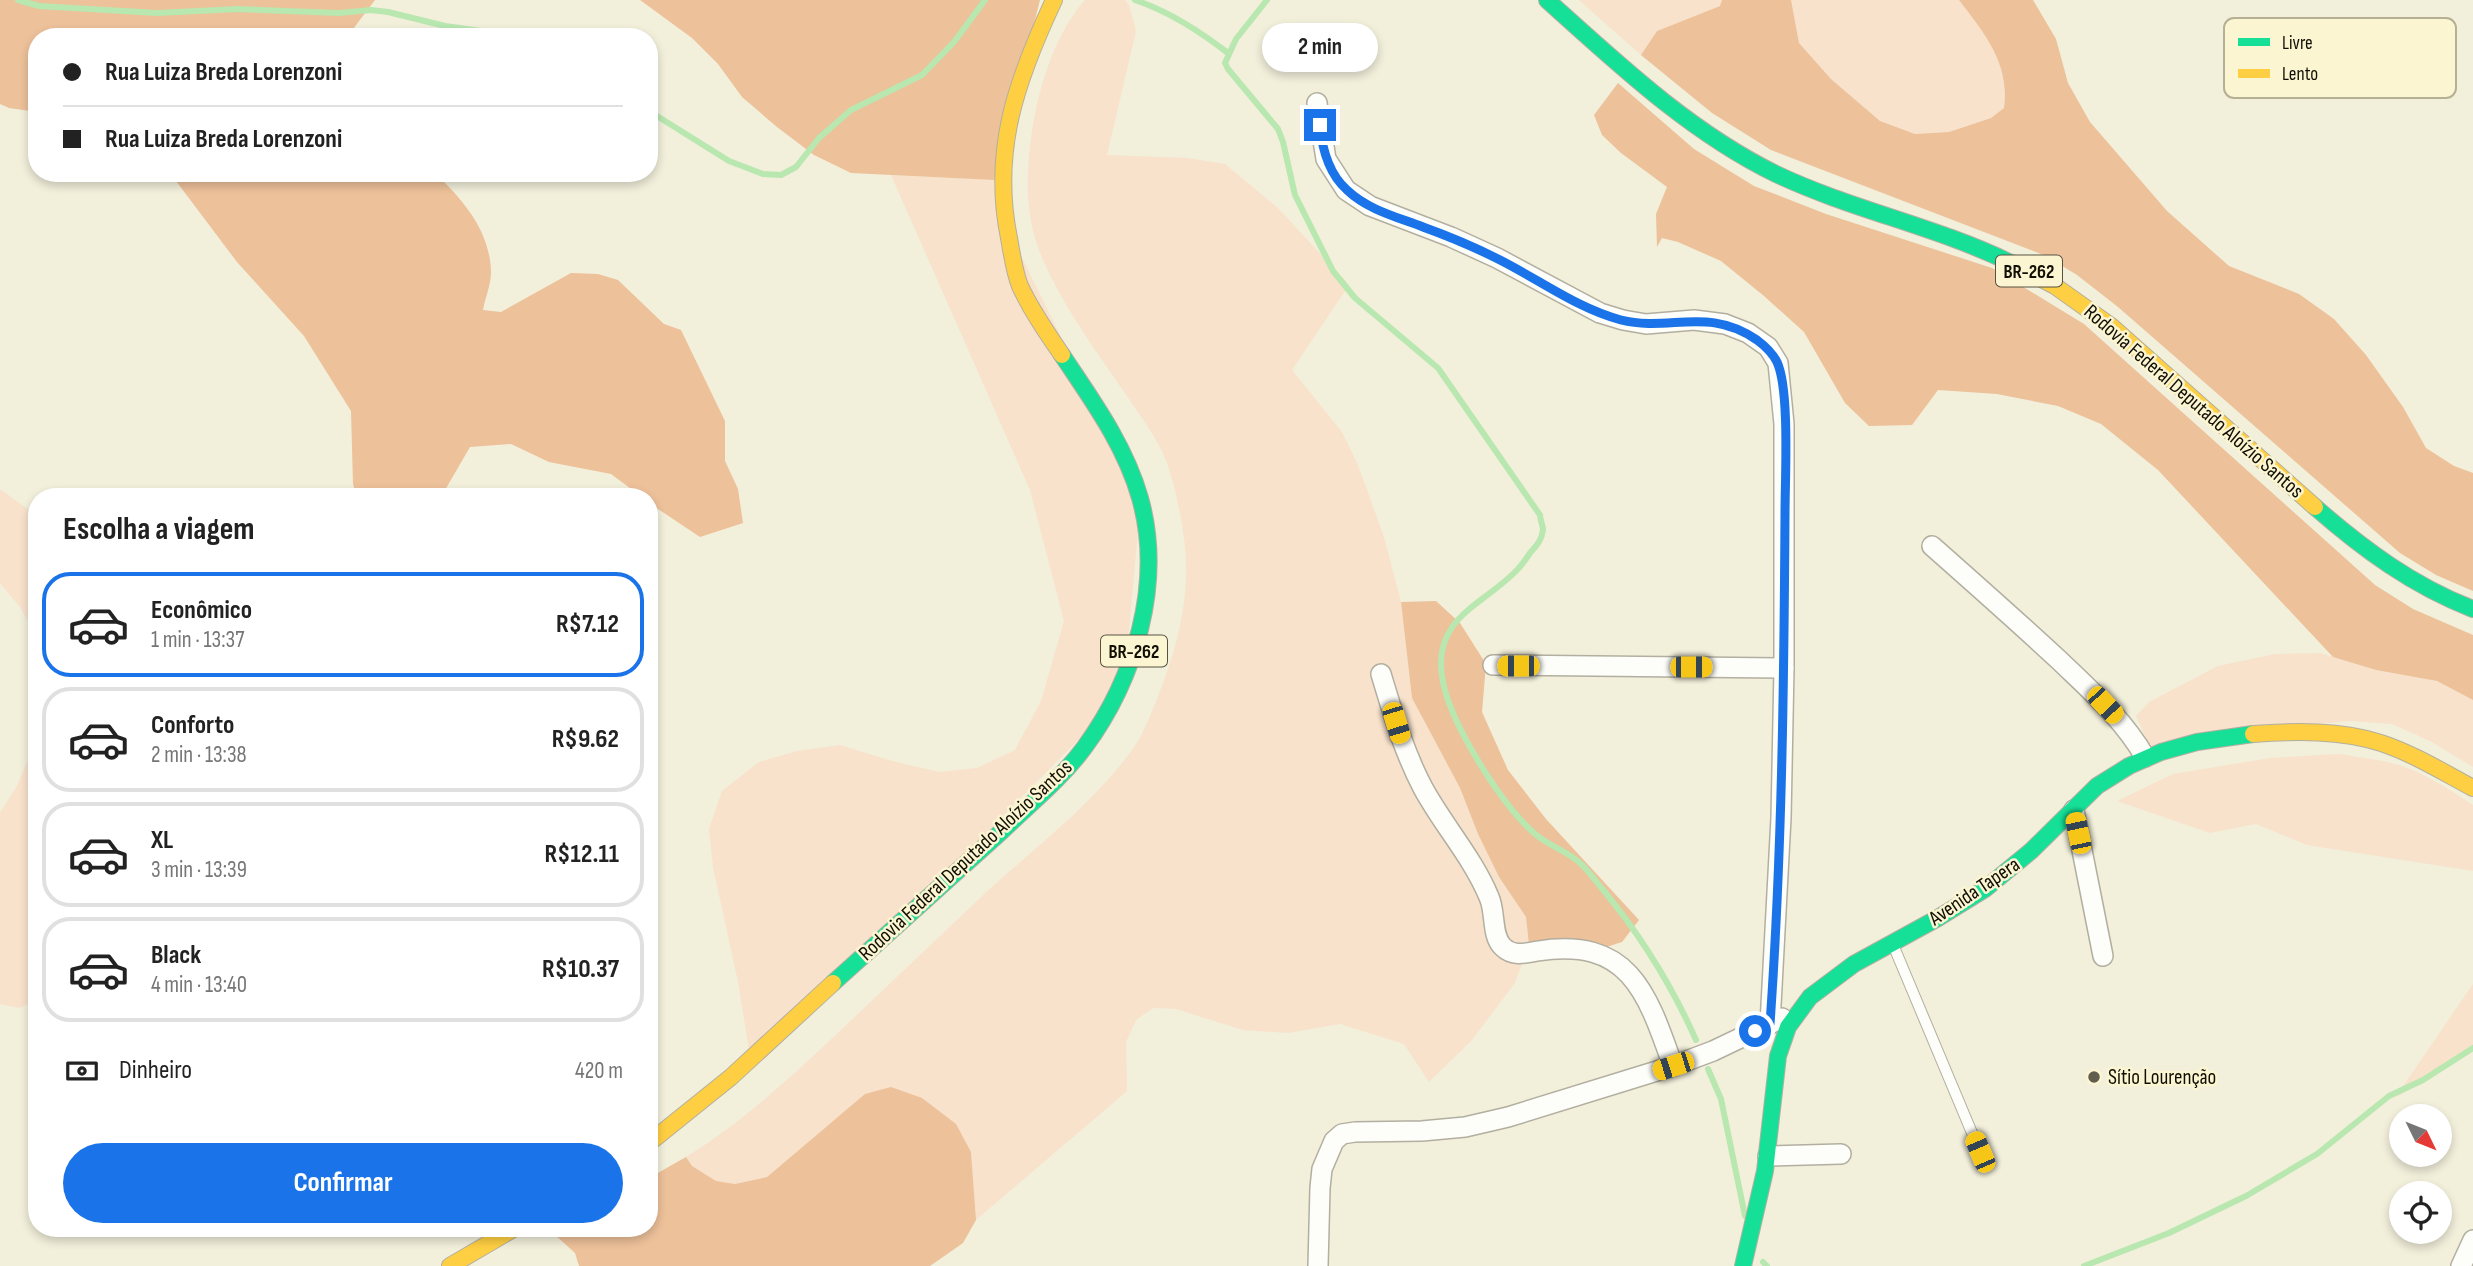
<!DOCTYPE html>
<html lang="pt">
<meta charset="utf-8">
<style>
body{margin:0;font-family:"Sofia Sans Condensed",sans-serif;background:#f2f2f2;color:#222;height:100vh;display:flex;flex-direction:column;font-size:26px;white-space:nowrap}
*{box-sizing:border-box;margin:0}
p{font-size:23px;color:#767676}
.icon{flex:none;width:38px;height:38px;fill:none;stroke:currentColor;stroke-width:2;stroke-linecap:round;stroke-linejoin:round}
.map{position:relative;flex:1;overflow:hidden}
.drawer{position:absolute;left:28px;top:488px;width:630px;height:749px;display:flex;flex-direction:column;background:#fff;border-radius:28px;box-shadow:0 4px 10px #0003}
.drawer>*{flex:none}
.top-card{position:absolute;left:28px;top:28px;width:630px;height:154px;border-radius:28px;box-shadow:0 4px 10px #0003;display:grid;align-content:center;height:154px;padding:0 35px;background:#fff}
.needle{width:46px;rotate:133deg}
.tools{position:absolute;left:2389px;top:1104px;display:grid;gap:14px}
.tools a{display:grid;place-items:center;width:63px;height:63px;border-radius:50%;background:#fff;box-shadow:0 4px 10px #0003;font-size:35px}
.end{position:absolute;width:32px;height:32px;margin:-16px;border:9px solid #1a73e8;background:#fff;box-shadow:0 0 0 4px #fff}
.from{border-radius:50%}
.bubble{position:absolute;height:49px;border-radius:24px;background:#fff;box-shadow:0 4px 10px #0003;font-size:23px;font-weight:700;line-height:49px;text-align:center}
.car{position:absolute;width:21px;height:42px;margin:-21px -10px;border-radius:9px;box-shadow:0 0 5px 2px #0007;background:linear-gradient(#f5c518 24%,#345 0 40%,#f5c518 0 76%,#345 0 86%,#f5c518 0)}
.top-card b{display:flex;align-items:center;gap:24px;height:66px;font-size:26px}
.top-card b+b{border-top:2px solid #e0e0e0}
.top-card i{width:18px;height:18px;background:#222}
ul{padding:0;list-style:none}
li{display:flex;align-items:center;gap:21px;height:105px;margin:0 14px 10px;padding:0 21px;border:4px solid #e0e0e0;border-radius:28px}
li div{flex:1}
li b{display:block;font-size:26px}
li em{font-style:normal;font-weight:700}
li.current{border-color:#1a73e8}
li>.icon{width:63px;height:63px;stroke-width:1.5}
h2{padding:0 35px;font-size:32px;line-height:84px}
.pay{display:flex;align-items:center;gap:18px;height:77px;padding:0 35px;font-size:26px}
.pay p{margin-inline-start:auto}
.action{display:flex;gap:14px;margin-top:auto;padding:14px 35px}
.action a{flex:1;height:80px;border-radius:42px;background:#1a73e8;color:#fff;font-size:28px;font-weight:700;line-height:80px;text-align:center}
.map>svg:first-child{display:block}
.green{fill:#f8e2cc}
.forest{fill:#edc19a}
.lines{fill:none;stroke-linecap:round;stroke-linejoin:round}
.stream{stroke:#b8e7b0;stroke-width:6}
.lane-casing{stroke:#b2afa0;stroke-width:12}
.street-casing{stroke:#b2afa0;stroke-width:22}
.fast-casing{stroke:#b2afa0;stroke-width:18}
.slow-casing{stroke:#b2afa0;stroke-width:18}
.lane{stroke:#fdfdfa;stroke-width:10}
.street{stroke:#fdfdfa;stroke-width:19}
.fast{stroke:#16e098;stroke-width:16}
.slow{stroke:#ffcf43;stroke-width:16}
.route{stroke:#1a73e8;stroke-width:9}
.poi-dot{fill:#605d4f;stroke:#fbf5d2;stroke-width:2.5}
.labels{text-anchor:middle;stroke-width:5;stroke-linejoin:round;paint-order:stroke}
.shield{fill:#fbf5d2;stroke:#575342;stroke-width:2}
.shield-label{font-size:19px;font-weight:bold;fill:#110e04}
.street-label{font-size:21px;fill:#110e04;stroke:#fbf5d2}
.poi-label{font-size:21px;fill:#110e04;stroke:#fbf5d2;text-anchor:start}
.key{fill:#fbf5d2;stroke:#b5b094;stroke-width:2}
.key-label{font-size:19px;fill:#110e04}
</style>
<div class="map">
<svg width="2473" height="1266" viewBox="0 0 2473 1266">
<rect width="100%" height="100%" fill="#f2efdb"/>
<g class="green">
<path d="M1085,0H1125L1129,5L1136,31L1107,155L1187,158L1225,164L1278,208L1349,285L1292,370L1342,432L1358,465L1384,537L1401,602L1412,698L1460,788L1478,834L1499,877L1526,917L1529,945L1515,983L1472,1040L1429,1082L1404,1044L1340,1024L1288,1033L1243,1030L1176,1009L1153,1008L1136,1020L1126,1042L1127,1091L976,1220L971,1152L827,1126L767,1177L735,1184L716,1181L692,1166L686,1157C742,1123 792,1076 840,1031C886,987 933,943 979,899C1031,850 1090,808 1132,750C1143,735 1150,716 1157,699C1177,649 1190,600 1185,547C1182,519 1176,489 1167,463C1158,439 1141,417 1127,396C1095,349 1060,303 1039,250C1022,206 1027,154 1036,109C1044,72 1059,29 1085,0Z"/>
<path d="M1579,0H1722L1720,6L1657,31L1641,55Z"/>
<path d="M1791,0H1959C1985,34 2010,64 2004,108L1991,118L1949,132L1915,134L1880,121L1831,79L1799,43Z"/>
<path d="M891,175L994,180L995,203L1141,499L1123,695L752,1068L738,982L713,867L709,829L722,791L759,762L797,751L840,745L892,761L939,772L977,768L1015,750L1041,701L1064,621L1030,490Z"/>
<path d="M0,489L37,516V637L20,607L0,583Z"/>
<path d="M2320,653L2376,670L2437,681L2473,700V767L2432,742L2392,724L2350,721L2227,733L2151,749L2136,716L2149,702L2218,666L2275,654Z"/>
<path d="M37,738V1000L19,1008L0,1004V813L17,786Z"/>
<path d="M2339,754C2362,758 2388,760 2410,769C2432,778 2453,792 2473,805V871L2307,845L2256,824L2210,833L2117,801L2173,774L2270,758Z"/>
<path d="M2473,984V1048L2395,1098Z"/>
</g>
<g class="forest">
<path d="M0,0H375L347,37H37V112L9,108L0,104Z"/>
<path d="M640,0H1040L994,180L851,173L814,155L777,127L742,97L718,64L692,38Z"/>
<path d="M1722,0H1791L1799,43L1831,79L1880,121L1915,134L1949,132L1991,118L2004,108C2010,64 1985,34 1959,0H2033L2056,39L2068,83L2090,122L2167,211L2229,266L2299,294L2334,319L2366,355L2403,407L2426,448L2454,466L2473,473V591L2436,575L2400,553L2118,307L2077,275L2046,256L1771,150L1712,113L1641,55L1657,31L1720,6Z"/>
<path d="M1618,83L1694,149L1754,186L1826,214L1992,268L2084,324L2375,585L2413,609L2473,635V700L2437,681L2376,670L2333,657L2158,470L2101,424L2058,406L1997,394L1938,390L1912,425L1869,426L1845,403L1804,332L1764,296L1721,261L1678,242L1662,238L1657,247L1656,214L1667,187L1621,153L1602,135L1594,115Z"/>
<path d="M170,173H435C464,201 490,231 491,272C491,285 485,298 483,310L501,312L571,273L598,274L618,280L664,324L681,330L725,421V461L738,489L743,523L700,537L649,503V497H642L611,474L549,462L511,444L470,447L441,497H357L353,484L351,411L304,336L237,262Z"/>
<path d="M1436,601L1460,623L1486,664L1482,712L1508,770L1546,819L1639,920L1622,942L1591,952L1529,945L1526,917L1499,877L1478,834L1460,788L1412,698L1401,602Z"/>
<path d="M891,1087L922,1098L956,1124L971,1152L976,1220L963,1243L930,1266H579L575,1253L554,1234L563,1229L649,1228V1178L686,1157L692,1166L716,1181L735,1184L767,1177L865,1094Z"/>
</g>
<g class="lines">
<g class="stream">
<path d="M18,0L39,6L157,13L238,9L339,13L371,10L388,12L445,26L525,37"/>
<path d="M1135,0C1170,12 1199,31 1228,53"/>
<path d="M1267,0L1236,39L1225,63L1228,69L1278,129L1283,142L1295,195L1333,271L1355,298L1438,368L1540,515C1540,519 1543,526 1543,530C1542,540 1536,546 1530,553C1526,559 1522,565 1517,570C1485,604 1433,617 1442,676C1448,721 1501,804 1535,834C1549,846 1567,851 1580,863C1589,871 1596,882 1604,891C1641,936 1672,986 1696,1040"/>
<path d="M649,111L729,161L763,174L781,175L796,167L819,138L851,110L922,75L954,42L985,0"/>
<path d="M1708,1069L1721,1099L1745,1216"/>
<path d="M1763,1262L1767,1266"/>
<path d="M2084,1266L2169,1233L2246,1196L2317,1154L2389,1096L2423,1080L2473,1048"/>
</g>
<g class="lane-casing">
<path id="lane" d="M1894,947L1980,1152"/>
</g>
<g class="street-casing">
<g id="street">
<path d="M1317,103L1326,159L1346,190L1370,206L1451,237L1497,258L1600,313L1623,320L1646,324L1694,320L1725,324L1748,333L1768,347L1778,363L1784,424V668L1781,818L1770,1024"/>
<path d="M1932,546C1975,584 2018,622 2060,661C2091,691 2123,719 2145,757"/>
<path d="M1493,665L1784,668"/>
<path d="M1381,674C1393,714 1404,752 1423,788C1443,825 1473,858 1489,897C1496,912 1491,936 1503,947C1513,957 1526,953 1538,951C1629,937 1647,992 1673,1066"/>
<path d="M2074,810L2103,956"/>
<path d="M1768,1156L1841,1154"/>
<path d="M1318,1266L1320,1188L1322,1169L1334,1141L1342,1134L1355,1132L1422,1131L1465,1127L1508,1117L1673,1066L1713,1051L1782,1018"/>
<path d="M2461,1266L2473,1240"/>
</g>
</g>
<g class="fast-casing">
<g id="fast">
<path d="M1547,0C1618,64 1690,132 1776,174C1852,210 1935,226 2011,263"/>
<path d="M2315,507C2363,549 2413,586 2473,609"/>
<path d="M833,983C889,932 946,882 1002,831C1030,804 1061,779 1084,748C1135,679 1164,583 1140,498C1125,445 1092,400 1062,355"/>
<path d="M1743,1266L1765,1171L1778,1056L1788,1027L1810,997L1854,964L1938,918L1985,889L2031,851L2097,786L2129,766L2161,752L2197,742L2253,734"/>
</g>
</g>
<g class="slow-casing">
<g id="slow">
<path d="M1054,0C1017,79 991,150 1009,238C1012,254 1014,271 1020,286C1031,310 1047,333 1062,355"/>
<path d="M2011,263L2055,286L2111,326L2315,507"/>
<path d="M2253,734C2295,731 2341,730 2381,743C2414,754 2443,772 2473,788"/>
<path d="M649,1143L731,1077L833,983"/>
<path d="M450,1266L515,1228"/>
</g>
</g>
<use href="#lane" class="lane"/>
<use href="#street" class="street"/>
<use href="#fast" class="fast"/>
<use href="#slow" class="slow"/>
</g>
<g class="lines">
<path class="route" d="M1320,125C1322,149 1328,173 1347,190C1368,210 1397,217 1423,227C1448,236 1472,246 1496,258C1537,278 1576,308 1621,320C1670,332 1708,306 1757,340C1765,346 1772,352 1777,362C1790,390 1785,479 1785,513C1784,684 1782,854 1770,1024L1755,1031"/>
</g>
<circle class="poi-dot" cx="2094" cy="1077" r="7"/>
<g class="labels">
<g class="shield">
<rect x="1996" y="255.5" width="66" height="31" rx="5"/>
<rect x="1101" y="635.5" width="66" height="31" rx="5"/>
</g>
<g class="shield-label">
<text x="2029" y="278">BR-262</text>
<text x="1134" y="658">BR-262</text>
</g>
<g class="street-label">
<text transform="translate(2194 401) rotate(41)" y="7">Rodovia Federal Deputado Aloízio Santos</text>
<text transform="translate(965 860) rotate(-43)" y="7">Rodovia Federal Deputado Aloízio Santos</text>
<text transform="translate(1974 891) rotate(-34)" y="7">Avenida Tapera</text>
</g>
<g class="poi-label">
<text x="2108" y="1084">Sítio Lourenção</text>
</g>
</g>
<rect x="2224" y="18" width="232" height="80" rx="10" class="key"/>
<rect x="2238" y="38" width="32" height="8" fill="#16e098"/>
<rect x="2238" y="69" width="32" height="9" fill="#ffcf43"/>
<g class="key-label">
<text x="2282" y="49">Livre</text>
<text x="2282" y="80">Lento</text>
</g>
</svg>
<div class="tools">
<a><svg class="needle" viewBox="-14 -14 28 28"><path d="M0-13l5 13h-10z" fill="#e53935"/><path d="M0 13l5-13h-10z" fill="#767676"/></svg></a>
<a><svg class="icon" aria-label="locate" viewBox="0 0 24 24"><circle cx="12" cy="12" r="6"/><path d="M12 2v4M12 18v4M2 12h4M18 12h4"/></svg></a>
</div>
<i class="end from" style="left:1755px;top:1031px"></i>
<i class="end" style="left:1320px;top:125px"></i>
<div class="bubble" style="left:1262px;top:23px;width:116px">2 min</div>
<i class="car" style="left:1518px;top:666px;rotate:270deg"></i>
<i class="car" style="left:1691px;top:667px;rotate:90deg"></i>
<i class="car" style="left:2105px;top:705px;rotate:137deg"></i>
<i class="car" style="left:1396px;top:723px;rotate:163deg"></i>
<i class="car" style="left:2078px;top:833px;rotate:348deg"></i>
<i class="car" style="left:1673px;top:1066px;rotate:252deg"></i>
<i class="car" style="left:1980px;top:1152px;rotate:337deg"></i>
<div class="top-card">
<b><i class="from"></i>Rua Luiza Breda Lorenzoni</b>
<b><i></i>Rua Luiza Breda Lorenzoni</b>
</div>
<section class="drawer">
<h2>Escolha a viagem</h2>
<ul>
<li class="current"><svg class="icon" aria-label="car" viewBox="0 0 24 24"><path d="M5 17H2v-5l4-1 3-4h7l3 4 3 1v5h-3M9 17h6M6 11h13"/><circle cx="7" cy="17" r="2"/><circle cx="17" cy="17" r="2"/></svg><div><b>Econômico</b><p>1 min · 13:37</p></div><em>R$7.12</em></li>
<li><svg class="icon" aria-label="car" viewBox="0 0 24 24"><path d="M5 17H2v-5l4-1 3-4h7l3 4 3 1v5h-3M9 17h6M6 11h13"/><circle cx="7" cy="17" r="2"/><circle cx="17" cy="17" r="2"/></svg><div><b>Conforto</b><p>2 min · 13:38</p></div><em>R$9.62</em></li>
<li><svg class="icon" aria-label="car" viewBox="0 0 24 24"><path d="M5 17H2v-5l4-1 3-4h7l3 4 3 1v5h-3M9 17h6M6 11h13"/><circle cx="7" cy="17" r="2"/><circle cx="17" cy="17" r="2"/></svg><div><b>XL</b><p>3 min · 13:39</p></div><em>R$12.11</em></li>
<li><svg class="icon" aria-label="car" viewBox="0 0 24 24"><path d="M5 17H2v-5l4-1 3-4h7l3 4 3 1v5h-3M9 17h6M6 11h13"/><circle cx="7" cy="17" r="2"/><circle cx="17" cy="17" r="2"/></svg><div><b>Black</b><p>4 min · 13:40</p></div><em>R$10.37</em></li>
</ul>
<div class="pay"><svg class="icon" aria-label="cash" viewBox="0 0 24 24"><path d="M3 7h18v10H3z"/><circle cx="12" cy="12" r="2"/></svg>Dinheiro<p>420 m</p></div>
<div class="action"><a>Confirmar</a></div>
</section>
</div>
